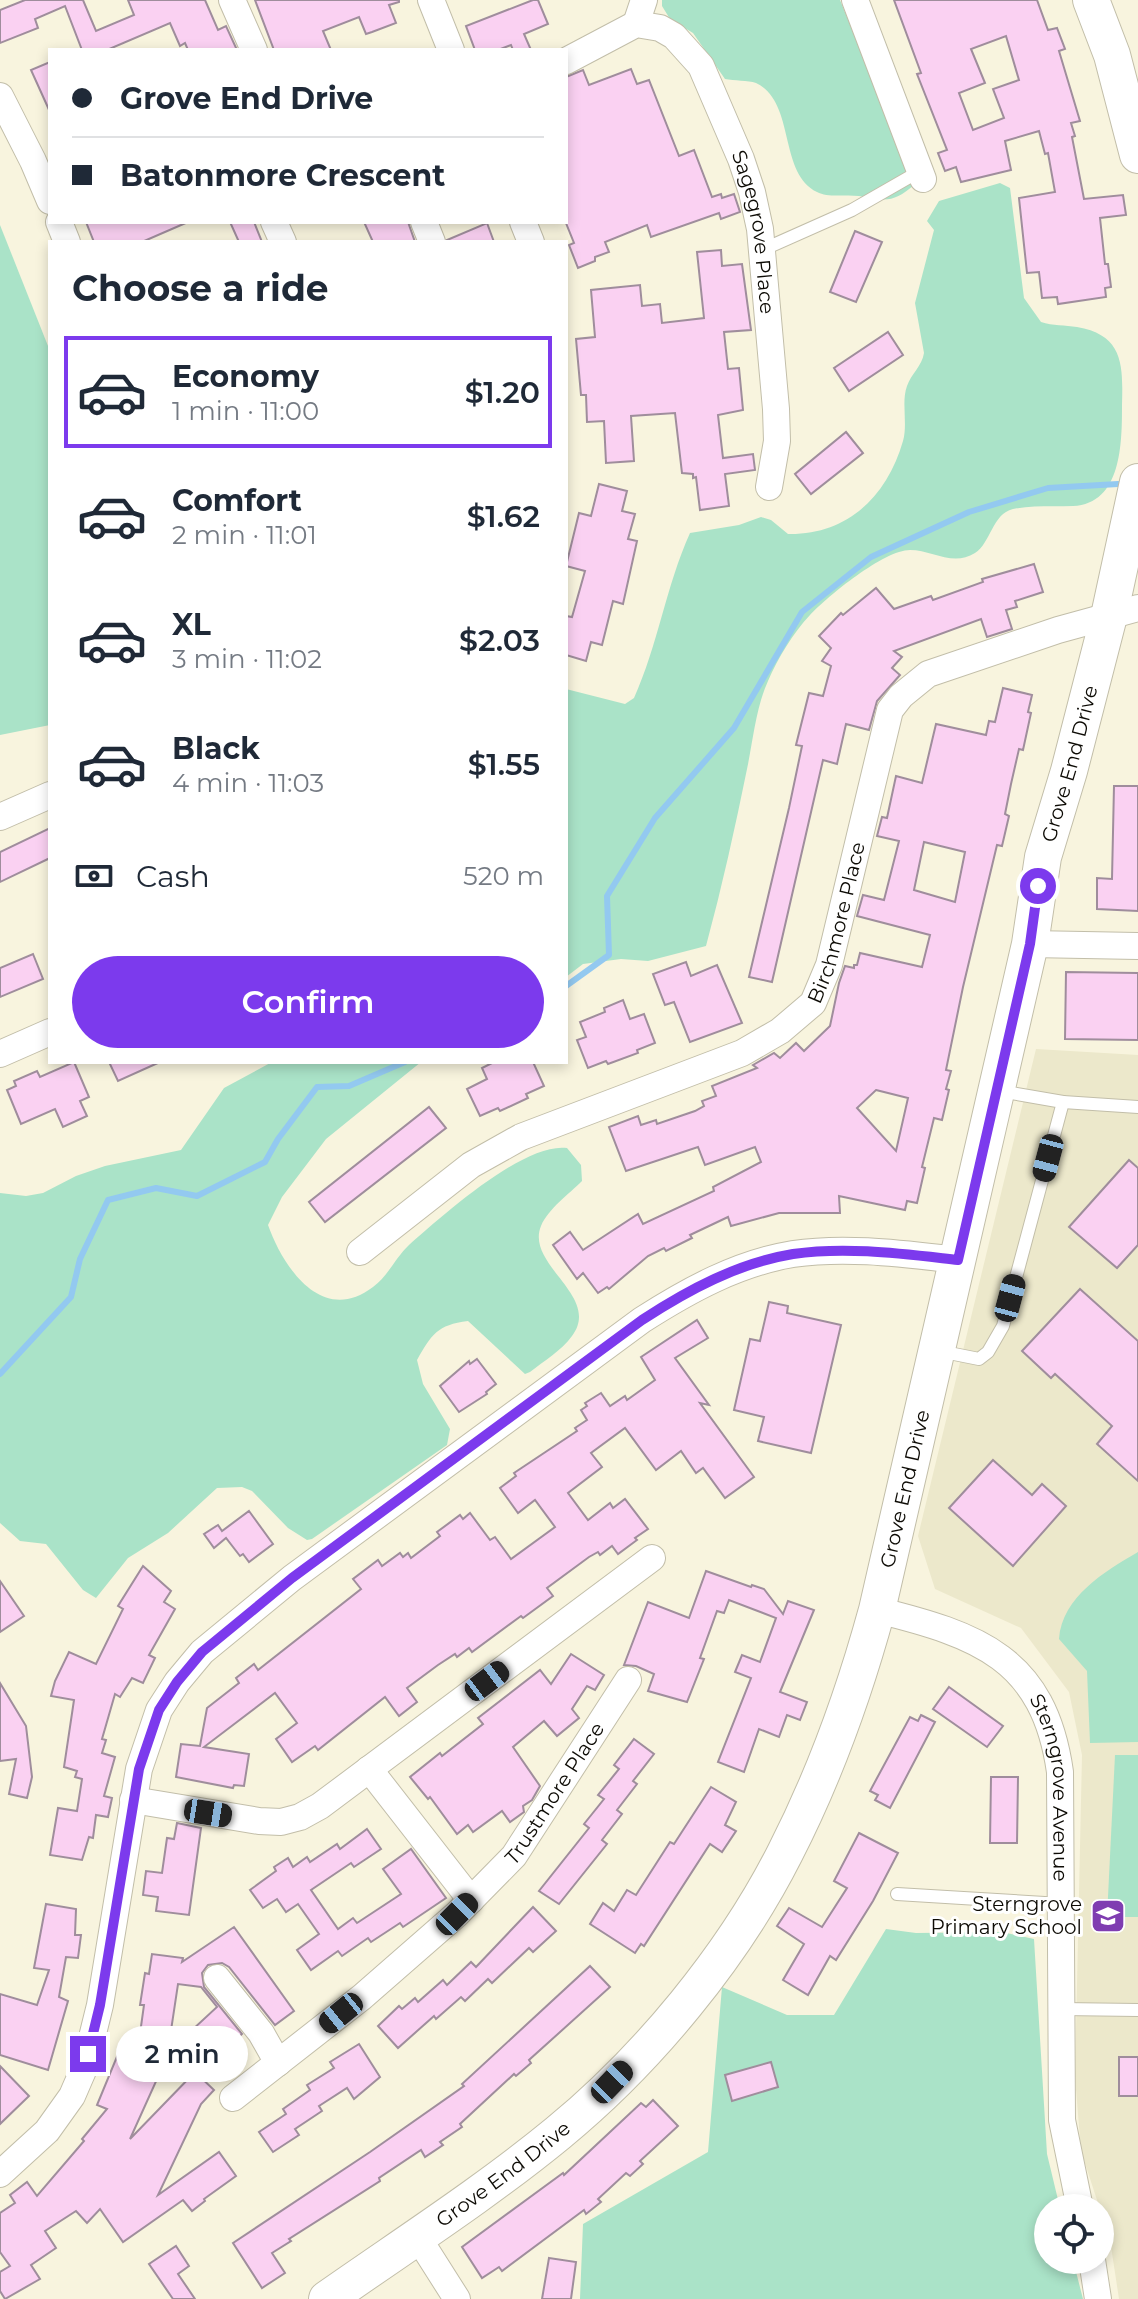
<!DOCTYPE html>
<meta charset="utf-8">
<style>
body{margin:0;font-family:Montserrat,sans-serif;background:#f6f6f7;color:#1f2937;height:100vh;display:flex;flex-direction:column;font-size:30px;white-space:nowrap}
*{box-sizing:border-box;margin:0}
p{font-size:26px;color:#747a83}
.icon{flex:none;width:44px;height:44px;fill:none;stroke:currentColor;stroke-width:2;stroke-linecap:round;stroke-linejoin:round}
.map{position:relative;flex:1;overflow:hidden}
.panel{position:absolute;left:48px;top:240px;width:520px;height:824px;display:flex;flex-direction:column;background:#fff;border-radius:0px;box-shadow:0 4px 12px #0003}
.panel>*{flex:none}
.banner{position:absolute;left:48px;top:48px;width:520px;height:176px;border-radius:0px;box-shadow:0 4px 12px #0003;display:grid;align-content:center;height:176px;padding:0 24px;background:#fff}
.buttons{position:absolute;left:1034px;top:2194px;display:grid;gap:16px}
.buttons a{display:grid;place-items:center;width:80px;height:80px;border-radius:50%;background:#fff;box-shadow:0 4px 12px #0003;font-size:40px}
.end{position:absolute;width:36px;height:36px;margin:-18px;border:10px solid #7c3aed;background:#fff;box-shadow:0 0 0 4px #fff}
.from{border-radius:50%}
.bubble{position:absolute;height:56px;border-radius:28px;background:#fff;box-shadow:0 4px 12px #0003;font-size:26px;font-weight:600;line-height:56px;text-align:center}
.car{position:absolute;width:24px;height:48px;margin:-24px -12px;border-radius:10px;box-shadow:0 0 6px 2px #0007;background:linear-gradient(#222 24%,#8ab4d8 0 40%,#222 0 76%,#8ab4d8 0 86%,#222 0)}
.banner b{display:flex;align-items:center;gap:28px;height:76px;font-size:30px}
.banner b+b{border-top:2px solid #e0e1e3}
.banner i{width:20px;height:20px;background:#1f2937}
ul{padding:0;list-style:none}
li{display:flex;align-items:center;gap:24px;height:112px;margin:0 16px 12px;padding:0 8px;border:4px solid transparent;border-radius:0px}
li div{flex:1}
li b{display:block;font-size:30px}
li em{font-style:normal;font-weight:600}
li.selected{border-color:#7c3aed}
li>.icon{width:72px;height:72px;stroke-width:1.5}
h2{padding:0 24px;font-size:36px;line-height:96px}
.pay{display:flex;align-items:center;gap:20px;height:88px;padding:0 24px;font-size:30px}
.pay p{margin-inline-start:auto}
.button{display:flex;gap:16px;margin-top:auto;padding:16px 24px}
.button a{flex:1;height:92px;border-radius:48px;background:#7c3aed;color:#fff;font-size:32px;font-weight:600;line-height:92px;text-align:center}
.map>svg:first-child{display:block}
.built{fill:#ece8cb}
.green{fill:#aae3c8}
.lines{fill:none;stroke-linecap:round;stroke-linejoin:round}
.stream{stroke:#93c9f0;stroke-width:6}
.building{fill:#fad1f2;stroke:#9f8d9c;stroke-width:2;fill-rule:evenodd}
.lane-casing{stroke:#c2bea9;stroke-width:14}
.street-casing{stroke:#c2bea9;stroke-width:28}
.secondary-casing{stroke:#c2bea9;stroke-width:38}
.lane{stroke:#fff;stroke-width:12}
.street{stroke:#fff;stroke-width:26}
.secondary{stroke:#fff;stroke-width:36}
.route{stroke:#7c3aed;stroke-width:10}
.labels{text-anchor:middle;stroke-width:6;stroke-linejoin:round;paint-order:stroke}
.street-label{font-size:20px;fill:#0d0b05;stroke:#fff}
.poi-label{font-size:20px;fill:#0d0b05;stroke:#fff;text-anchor:end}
</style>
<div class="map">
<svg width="1138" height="2299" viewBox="0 0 1138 2299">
<rect width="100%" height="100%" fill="#f8f4de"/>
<path class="built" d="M1036,1049L1138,1055V2299H1119L1110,2240L1081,2151L1075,2077L1082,1755L1069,1692L1021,1628L935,1589L918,1536Z"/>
<g class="green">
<path d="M662,0H840L915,184C894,203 886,201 859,196C846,194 828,198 817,192C778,173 796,102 756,83C748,80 734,81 725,79L693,33L670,19L662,6Z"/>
<path d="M1000,183L1010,188L1024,298L1041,322C1053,326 1065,325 1077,327C1124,335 1123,366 1122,405C1122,442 1122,504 1073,506C1053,507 1033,505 1013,509C992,514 991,543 975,553C953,567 932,550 910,550C884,550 828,596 810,615C793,633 778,658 768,681C756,707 753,741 747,769C735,828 722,887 706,946L648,961L621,959L583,964L566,977V689L625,704L634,698C658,645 666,586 690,533L739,525L761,517L771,520L788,534C847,535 887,497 903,441C908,424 901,402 907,386C911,374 922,366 924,353L915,303L934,230L927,221L939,201Z"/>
<path d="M0,225L50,351V725L0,735Z"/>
<path d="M272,1062H421L326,1139L282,1197L268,1225C283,1267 322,1326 373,1287C388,1276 396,1257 409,1245C441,1217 524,1142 567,1148L581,1165L582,1181C569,1194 548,1209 541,1226C525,1265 602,1296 572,1336C561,1351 544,1361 530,1372L525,1374L468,1321C437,1325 432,1334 417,1360L423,1384L450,1429L447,1445L312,1539L307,1540L288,1528L252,1491L242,1487L217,1488L168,1533L128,1558L96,1598L83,1590L46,1544L20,1541L0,1523V1193L26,1196L43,1193L76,1176L105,1166L181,1150L224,1088Z"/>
<path d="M1138,1552V1742L1090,1743L1087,1671L1059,1639C1062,1597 1105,1571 1138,1552Z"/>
<path d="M1115,1755H1138V1917H1107Z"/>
<path d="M886,1929L916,1933L1002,1932L1034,1939L1047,2154L1060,2208H1048V2260H1073L1083,2299H580L583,2224L708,2152L722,1987L787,2015H834Z"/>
</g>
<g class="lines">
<g class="stream">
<path d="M566,986L609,955L607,896L655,818L734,728L802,612L871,557L969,512L1048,488L1118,484"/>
<path d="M0,1374L71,1297L80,1259L108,1200L156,1188L197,1196L265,1162L278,1139L317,1087L349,1086L405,1062"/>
</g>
</g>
<g class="building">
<path d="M25,0H83L96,31L134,15L128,0H205L218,30L226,26L237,50H188L185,43L180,46L170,23L107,50H82L65,6L35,19L38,28L0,43V10Z"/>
<path d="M255,0H399V2L389,5L396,23L372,32L366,34L359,17L323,31L331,50H274Z"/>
<path d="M533,0H538L548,24L524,34L531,50H513L511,45L498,50H475L466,26Z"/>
<path d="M894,0H1037L1048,30L1057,28L1065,49L1059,51L1080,121L1071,123L1075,136L1072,137L1084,199L1123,195L1126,215L1100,218L1105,264H1108L1111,287L1105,288L1106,297L1058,304L1057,297L1042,298L1039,272L1027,273L1019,198L1055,192L1048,153L1045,154L1039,131L1005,141L1011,170L961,182L956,167L945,171L938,153L947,150L917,74L921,73ZM1006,36L1019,80L993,89L1004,118L973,130L959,93L985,83L971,49Z"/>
<path d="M50,62V112L31,70Z"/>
<path d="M631,69L637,84L649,80L679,156L694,150L712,197L721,194L722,198L734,194L740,212L721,219L719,213L651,237L647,225L605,242L609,252L595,257V261L578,268L569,245L574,243L566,223V77L583,70L589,85Z"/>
<path d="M86,222H188L142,242H94Z"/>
<path d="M230,222H254L262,242H239Z"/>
<path d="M364,222H408L415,242H373Z"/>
<path d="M487,223L494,242H448L447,240Z"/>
<path d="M855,231L882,242L856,302L830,292Z"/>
<path d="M721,250L722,266L742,264L751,330L724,332L728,369L739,368L743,410L718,415L723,458L753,454L755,470L725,474L729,506L700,510L696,477L693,478V474L682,473L675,413L631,416L634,461L606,463L604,421L587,422L586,395H581L576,339L595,337L591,290L640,285L642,306L660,304L662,323L704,318L697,252Z"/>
<path d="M888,332L903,355L849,391L834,368Z"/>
<path d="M846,432L863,453L811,494L795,474Z"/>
<path d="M599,484L627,491L622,511L635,514L628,539L637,541L623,604L613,601L602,645L591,642L586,661L566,655V616L572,617L585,571L566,566L579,513L591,516Z"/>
<path d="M1034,564L1043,592L1015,601L1017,607L1006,610L1012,629L987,637L981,619L894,651L902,657L892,668L900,675L877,701L869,730L846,724L837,764L823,760L772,982L749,977L789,808L802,746L796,745L809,693L823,696L831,666L822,661L831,648L819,636L841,613L843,615L876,588L894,609L931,596L933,600L983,582L982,579Z"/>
<path d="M1003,688L1032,695L1028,712L1031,713L1023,750L1019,749L1011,784L1005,814L1009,816L1002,846L997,845L963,987L946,1070L951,1071L946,1089L949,1090L942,1120L934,1118L922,1167L925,1168L917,1203L907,1201L905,1210L839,1196L840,1213H779L731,1226L728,1217L690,1235L692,1238L666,1251L664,1248L648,1256L609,1289L607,1287L598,1293L583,1273L577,1279L553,1245L570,1232L583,1250L638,1214L643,1224L714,1191L713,1187L761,1162L755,1147L705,1165L698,1147L626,1171L609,1127L638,1116L641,1125L656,1120L657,1124L695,1111L704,1106L702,1101L716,1096L712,1086L757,1068L753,1065L774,1053L780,1058L796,1043L804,1051L830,1026L839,983L845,966L854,968V965H857L860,953L922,967L930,935L857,916L863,895L884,900L899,841L877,836L882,817L887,818L896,776L922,783L936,724L986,735L989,721L995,722ZM924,842L965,852L955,902L914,890ZM876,1090L908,1098L896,1151L857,1108Z"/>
<path d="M1114,786H1138V911L1097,909V878L1112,879Z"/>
<path d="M50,828V858L0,882V852Z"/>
<path d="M33,954L43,979L0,997V968Z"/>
<path d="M686,962L691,976L717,965L742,1023L690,1042L674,1002L665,1005L653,974Z"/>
<path d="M1066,972L1138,973V1040L1065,1039Z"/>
<path d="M623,1000L630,1019L644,1014L655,1043L637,1050L638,1053L608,1064L606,1061L588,1068L577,1040L586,1037L580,1022L605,1012L604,1008Z"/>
<path d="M74,1062L89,1097L80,1101L87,1116L63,1127L55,1109L21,1124L7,1090L16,1086L14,1081L37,1071L40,1077Z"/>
<path d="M109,1062H160L118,1081Z"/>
<path d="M494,1062H533L544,1086L526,1094L528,1098L500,1111L498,1108L480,1116L467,1089L487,1079L482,1068Z"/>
<path d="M429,1107L446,1128L325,1222L309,1202Z"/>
<path d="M1129,1160L1138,1168V1245L1117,1268L1069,1227Z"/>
<path d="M1080,1289L1138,1341V1481L1097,1444L1112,1426L1055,1374L1051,1378L1022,1351Z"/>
<path d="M769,1302L788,1306L787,1313L841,1325L811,1453L758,1441L764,1417L734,1410L750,1339L760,1341Z"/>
<path d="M697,1320L708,1338L675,1358L709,1405L700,1403L754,1477L725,1498L703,1468L696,1473L681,1451L656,1470L625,1428L591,1453L602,1467L568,1493L588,1520L610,1503L613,1508L625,1499L648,1529L635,1538L637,1540L618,1554L612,1546L600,1555L598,1552L589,1557L547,1588L553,1596L523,1618L521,1616L472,1652L469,1648L457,1657L455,1654L438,1665L407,1688L417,1702L399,1716L385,1697L318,1750L315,1746L292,1762L276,1739L297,1723L275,1693L204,1747L249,1754L244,1786L234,1785L233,1788L176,1777L181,1744L200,1746L207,1708L239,1683L236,1678L254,1664L258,1670L361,1589L353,1579L378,1560L382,1566L400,1553L403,1557L408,1553L411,1558L440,1536L437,1532L460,1515L463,1519L470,1513L490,1540L495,1537L511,1559L555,1527L535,1500L518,1513L500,1488L516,1476L514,1473L577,1431L575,1428L587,1420L581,1410L587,1406L585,1403L601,1393L610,1406L625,1396L627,1400L655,1380L641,1357Z"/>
<path d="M477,1359L496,1384L486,1392L487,1394L459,1412L440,1386L469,1361L470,1364Z"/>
<path d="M993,1460L1032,1495L1042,1484L1066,1506L1013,1566L949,1508Z"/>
<path d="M249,1511L273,1544L249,1562L243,1554L240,1556L226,1538L214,1548L204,1534L218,1525L222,1531Z"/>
<path d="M143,1566L171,1591L164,1602L175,1609L149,1655L155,1658L143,1683L132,1678L120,1697L115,1694L102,1739L106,1740L102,1753L115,1757L104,1796L112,1798L108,1817L96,1815L93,1838L89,1837L82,1860L50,1855L58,1808L77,1811L82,1779L75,1777L77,1771L64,1767L74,1700L51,1696L55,1681L69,1652L96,1664L123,1609L118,1606Z"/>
<path d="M706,1571L751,1587L752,1585L764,1589L783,1614L788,1601L814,1610L780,1692L807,1702L800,1720L787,1715L779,1737L759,1729L744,1772L718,1762L751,1678L735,1672L742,1655L760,1662L776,1618L729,1600L724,1613L717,1611L700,1658L704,1659L687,1702L648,1691L654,1674L636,1666L624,1665L648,1602L689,1618Z"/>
<path d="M0,1581L24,1616L0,1632Z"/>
<path d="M571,1654L604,1675L595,1690L587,1686L572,1709L579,1718L557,1736L544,1721L513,1747L540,1786L532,1800L523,1806L524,1812L510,1822L502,1811L473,1832L468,1825L457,1834L430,1797L428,1799L410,1777L440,1753L442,1756L483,1724L478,1718L540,1670L551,1684Z"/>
<path d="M0,1683L26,1726L32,1777L27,1798L9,1794L16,1759L0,1761Z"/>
<path d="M949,1687L1003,1726L987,1747L933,1709Z"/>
<path d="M921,1715L935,1722L890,1808L875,1800L878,1795L870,1791L910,1717L918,1721Z"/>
<path d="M634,1739L654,1754L633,1781L637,1784L617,1810L622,1814L602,1840L607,1844L559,1904L539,1891L589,1828L584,1824L604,1799L598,1795L619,1769L614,1765Z"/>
<path d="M991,1777H1018L1017,1843H990Z"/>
<path d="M711,1787L736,1802L725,1825L736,1831L722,1852L710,1844L644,1946L641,1944L635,1953L590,1924L603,1903L614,1911L627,1890L636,1895L670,1842L674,1844Z"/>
<path d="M177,1823L201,1828L189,1915L156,1911L158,1897L143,1895L146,1871L162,1873L167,1838L174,1839Z"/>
<path d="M367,1829L381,1849L354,1867L351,1863L311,1890L338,1929L353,1918L357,1923L401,1894L383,1869L411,1849L446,1898L403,1927L400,1923L371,1942L368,1938L342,1956L338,1951L311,1970L297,1950L319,1934L298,1904L286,1912L277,1899L263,1908L250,1890L276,1871L274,1867L288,1858L293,1867L307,1857L310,1862L337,1844L340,1849Z"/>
<path d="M859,1833L898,1853L873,1901L836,1960L830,1956L808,1995L783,1980L804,1944L777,1926L789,1908L822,1927L847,1888L834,1881Z"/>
<path d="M46,1904L76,1909L75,1935H81L78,1958L66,1957L59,1997L68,2001L48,2070L0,2055V1994L37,2005L49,1970L34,1968Z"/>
<path d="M533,1907L556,1931L533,1952L529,1948L492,1983L488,1979L465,2001L461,1997L436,2019L434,2016L398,2048L378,2026L399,2006L402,2009L415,1998L418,2002L443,1980L447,1985L471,1962L476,1967Z"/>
<path d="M234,1927L294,2011L275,2025L229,1967L222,1963L208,1965L202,1973L204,1987L242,2034L216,2058L191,2031L217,2007L201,1987L178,1984L167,2057L130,2139L195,2072L214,2090L201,2104L158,2195L219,2152L236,2176L204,2199L205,2201L192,2211L183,2200L123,2242L100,2209L87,2223L76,2211L45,2231L56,2248L31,2265L40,2279L5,2299L0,2291V2272L10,2266L0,2252V2213L15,2203L10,2195L27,2182L37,2196L84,2141L82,2139L107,2109L97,2105L123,2042L138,2048L144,2005H140L145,1973L149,1974L152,1954L183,1958L182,1962Z"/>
<path d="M590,1966L610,1987L529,2060L531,2063L516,2076L514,2074L460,2124L462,2127L440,2142L443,2145L425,2157L421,2150L379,2178L380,2181L289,2239L291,2241L272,2253L285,2273L262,2288L233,2243L370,2152L464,2086L462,2084Z"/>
<path d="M359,2044L380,2077L354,2099L347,2088L319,2106L322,2111L295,2129L299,2135L273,2152L259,2132L286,2114L283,2109L310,2090L307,2085L334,2068L330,2062Z"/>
<rect x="1119" y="2057" width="19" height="39"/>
<path d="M771,2062L778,2087L732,2101L725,2075Z"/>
<path d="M0,2066L29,2096L0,2124Z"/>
<path d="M653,2100L678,2126L640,2161L643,2164L630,2176L626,2173L598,2199L601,2202L586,2214L584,2210L502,2271L499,2267L482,2278L462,2247L563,2173L564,2175L641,2103L646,2107Z"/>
<path d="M176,2246L189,2266L178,2274L195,2299H173L149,2264Z"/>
<path d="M549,2258L576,2262L571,2299H542Z"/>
</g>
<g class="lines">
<g class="lane-casing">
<g id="lane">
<path d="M762,250L852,210L920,171"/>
<path d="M1063,1102L1138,1107"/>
<path d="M939,1351L979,1359L988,1352L1003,1326L1063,1102L1000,1091"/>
<path d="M897,1894L1061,1904"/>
<path d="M1061,2009L1138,2010"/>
</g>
</g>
<g class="street-casing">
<g id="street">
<path d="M232,0L254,50"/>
<path d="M431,0L451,50"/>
<path d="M855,0L923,179"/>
<path d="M636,24L644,0"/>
<path id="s1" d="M566,61L636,24L660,28L674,36L701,66L741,159L752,192L760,229L776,409L777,441L769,487"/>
<path d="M0,96L33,161L50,201"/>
<path d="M59,222L67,242"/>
<path d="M274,222L283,242"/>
<path d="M424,222L432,242"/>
<path d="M523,222L531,242"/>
<path d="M0,817L50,795"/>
<path d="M1030,944L1138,946"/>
<path d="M0,1054L50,1032"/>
<path id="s2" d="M360,1252L471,1165L521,1137L742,1053L780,1031L813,1003L829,965L890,710L901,696L928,674L1058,630L1138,608"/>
<path id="s3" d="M877,1610C978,1635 1044,1658 1060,1772L1062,2120L1080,2208"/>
<path d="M369,1769L471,1900"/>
<path d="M133,1800L259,1821L281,1822L300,1817L320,1806L652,1558"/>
<path d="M217,1978L261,2033L278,2063"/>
<path id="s4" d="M233,2098L362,1997L457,1914L514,1856L628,1680"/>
<path d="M0,2174L47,2131L72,2096L85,2066L100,2005L139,1769L159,1710L177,1682L202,1652L292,1578L642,1320C689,1290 738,1263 793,1254C847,1246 904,1254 958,1260"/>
<path d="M417,2236L457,2299"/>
<path d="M1092,2260L1098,2299"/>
</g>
</g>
<g class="secondary-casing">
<g id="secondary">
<path d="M1091,0L1112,55L1138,155"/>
<path id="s5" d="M327,2299C404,2245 485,2193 558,2133C647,2060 733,1956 785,1853C825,1775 854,1694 877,1610L1030,944L1043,857L1069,771L1109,616L1138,482"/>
</g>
</g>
<use href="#lane" class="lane"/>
<use href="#street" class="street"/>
<use href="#secondary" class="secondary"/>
</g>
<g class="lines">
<path class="route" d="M88,2054L100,2005L139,1769L159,1710L177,1682L202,1652L292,1578L642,1320C688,1290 738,1263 793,1254C847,1246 904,1254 958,1260L1030,944L1038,886"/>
</g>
<defs>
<g id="school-square" transform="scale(1.8)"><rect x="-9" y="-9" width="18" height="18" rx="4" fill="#7f3db1" stroke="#fff"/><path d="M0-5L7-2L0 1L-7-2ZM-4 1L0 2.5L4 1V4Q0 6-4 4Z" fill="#fff"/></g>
</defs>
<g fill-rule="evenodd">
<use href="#school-square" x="1108" y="1916"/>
</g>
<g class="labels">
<g class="street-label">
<text dy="7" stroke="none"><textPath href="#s1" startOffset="336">Sagegrove Place</textPath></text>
<text dy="7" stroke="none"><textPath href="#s5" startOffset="1776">Grove End Drive</textPath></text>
<text dy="7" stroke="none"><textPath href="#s2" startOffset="606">Birchmore Place</textPath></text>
<text dy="7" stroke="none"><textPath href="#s5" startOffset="1032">Grove End Drive</textPath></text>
<text dy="7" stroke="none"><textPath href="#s3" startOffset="280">Sterngrove Avenue</textPath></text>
<text dy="7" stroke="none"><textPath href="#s4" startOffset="446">Trustmore Place</textPath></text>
<text dy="7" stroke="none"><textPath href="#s5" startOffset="216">Grove End Drive</textPath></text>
</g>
<g class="poi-label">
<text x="1082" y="1911">Sterngrove<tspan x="1082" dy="23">Primary School</tspan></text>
</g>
</g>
</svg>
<div class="buttons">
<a><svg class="icon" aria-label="locate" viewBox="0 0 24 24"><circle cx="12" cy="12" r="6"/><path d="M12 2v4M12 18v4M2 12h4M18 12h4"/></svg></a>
</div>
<i class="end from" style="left:1038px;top:886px"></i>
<i class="end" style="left:88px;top:2054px"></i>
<div class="bubble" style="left:116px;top:2026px;width:132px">2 min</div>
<i class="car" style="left:1048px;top:1158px;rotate:195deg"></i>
<i class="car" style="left:1010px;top:1298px;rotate:15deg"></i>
<i class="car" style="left:487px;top:1681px;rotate:53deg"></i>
<i class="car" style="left:208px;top:1813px;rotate:99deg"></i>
<i class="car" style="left:457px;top:1914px;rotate:45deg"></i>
<i class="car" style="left:341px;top:2013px;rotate:231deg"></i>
<i class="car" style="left:612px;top:2082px;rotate:44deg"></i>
<div class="banner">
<b><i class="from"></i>Grove End Drive</b>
<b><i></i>Batonmore Crescent</b>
</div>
<section class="panel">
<h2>Choose a ride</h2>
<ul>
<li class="selected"><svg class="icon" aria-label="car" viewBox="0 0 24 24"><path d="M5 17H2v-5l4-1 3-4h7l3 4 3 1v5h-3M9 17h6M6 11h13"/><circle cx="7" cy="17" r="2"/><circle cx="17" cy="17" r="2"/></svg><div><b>Economy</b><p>1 min · 11:00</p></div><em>$1.20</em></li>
<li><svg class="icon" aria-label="car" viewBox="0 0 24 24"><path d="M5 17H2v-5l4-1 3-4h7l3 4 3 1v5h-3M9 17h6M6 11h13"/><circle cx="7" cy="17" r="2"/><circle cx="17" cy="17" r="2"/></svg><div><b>Comfort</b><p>2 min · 11:01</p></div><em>$1.62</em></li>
<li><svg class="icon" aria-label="car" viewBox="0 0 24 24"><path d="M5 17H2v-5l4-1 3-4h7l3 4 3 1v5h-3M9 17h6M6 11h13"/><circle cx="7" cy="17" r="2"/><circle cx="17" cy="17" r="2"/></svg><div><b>XL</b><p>3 min · 11:02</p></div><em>$2.03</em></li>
<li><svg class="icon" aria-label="car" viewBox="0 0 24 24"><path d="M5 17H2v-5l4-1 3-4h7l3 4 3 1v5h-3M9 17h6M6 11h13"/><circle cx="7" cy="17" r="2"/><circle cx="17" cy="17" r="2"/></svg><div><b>Black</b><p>4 min · 11:03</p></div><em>$1.55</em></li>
</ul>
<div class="pay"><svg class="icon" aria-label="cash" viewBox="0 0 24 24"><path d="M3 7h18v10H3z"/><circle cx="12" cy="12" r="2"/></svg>Cash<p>520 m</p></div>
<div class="button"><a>Confirm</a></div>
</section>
</div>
